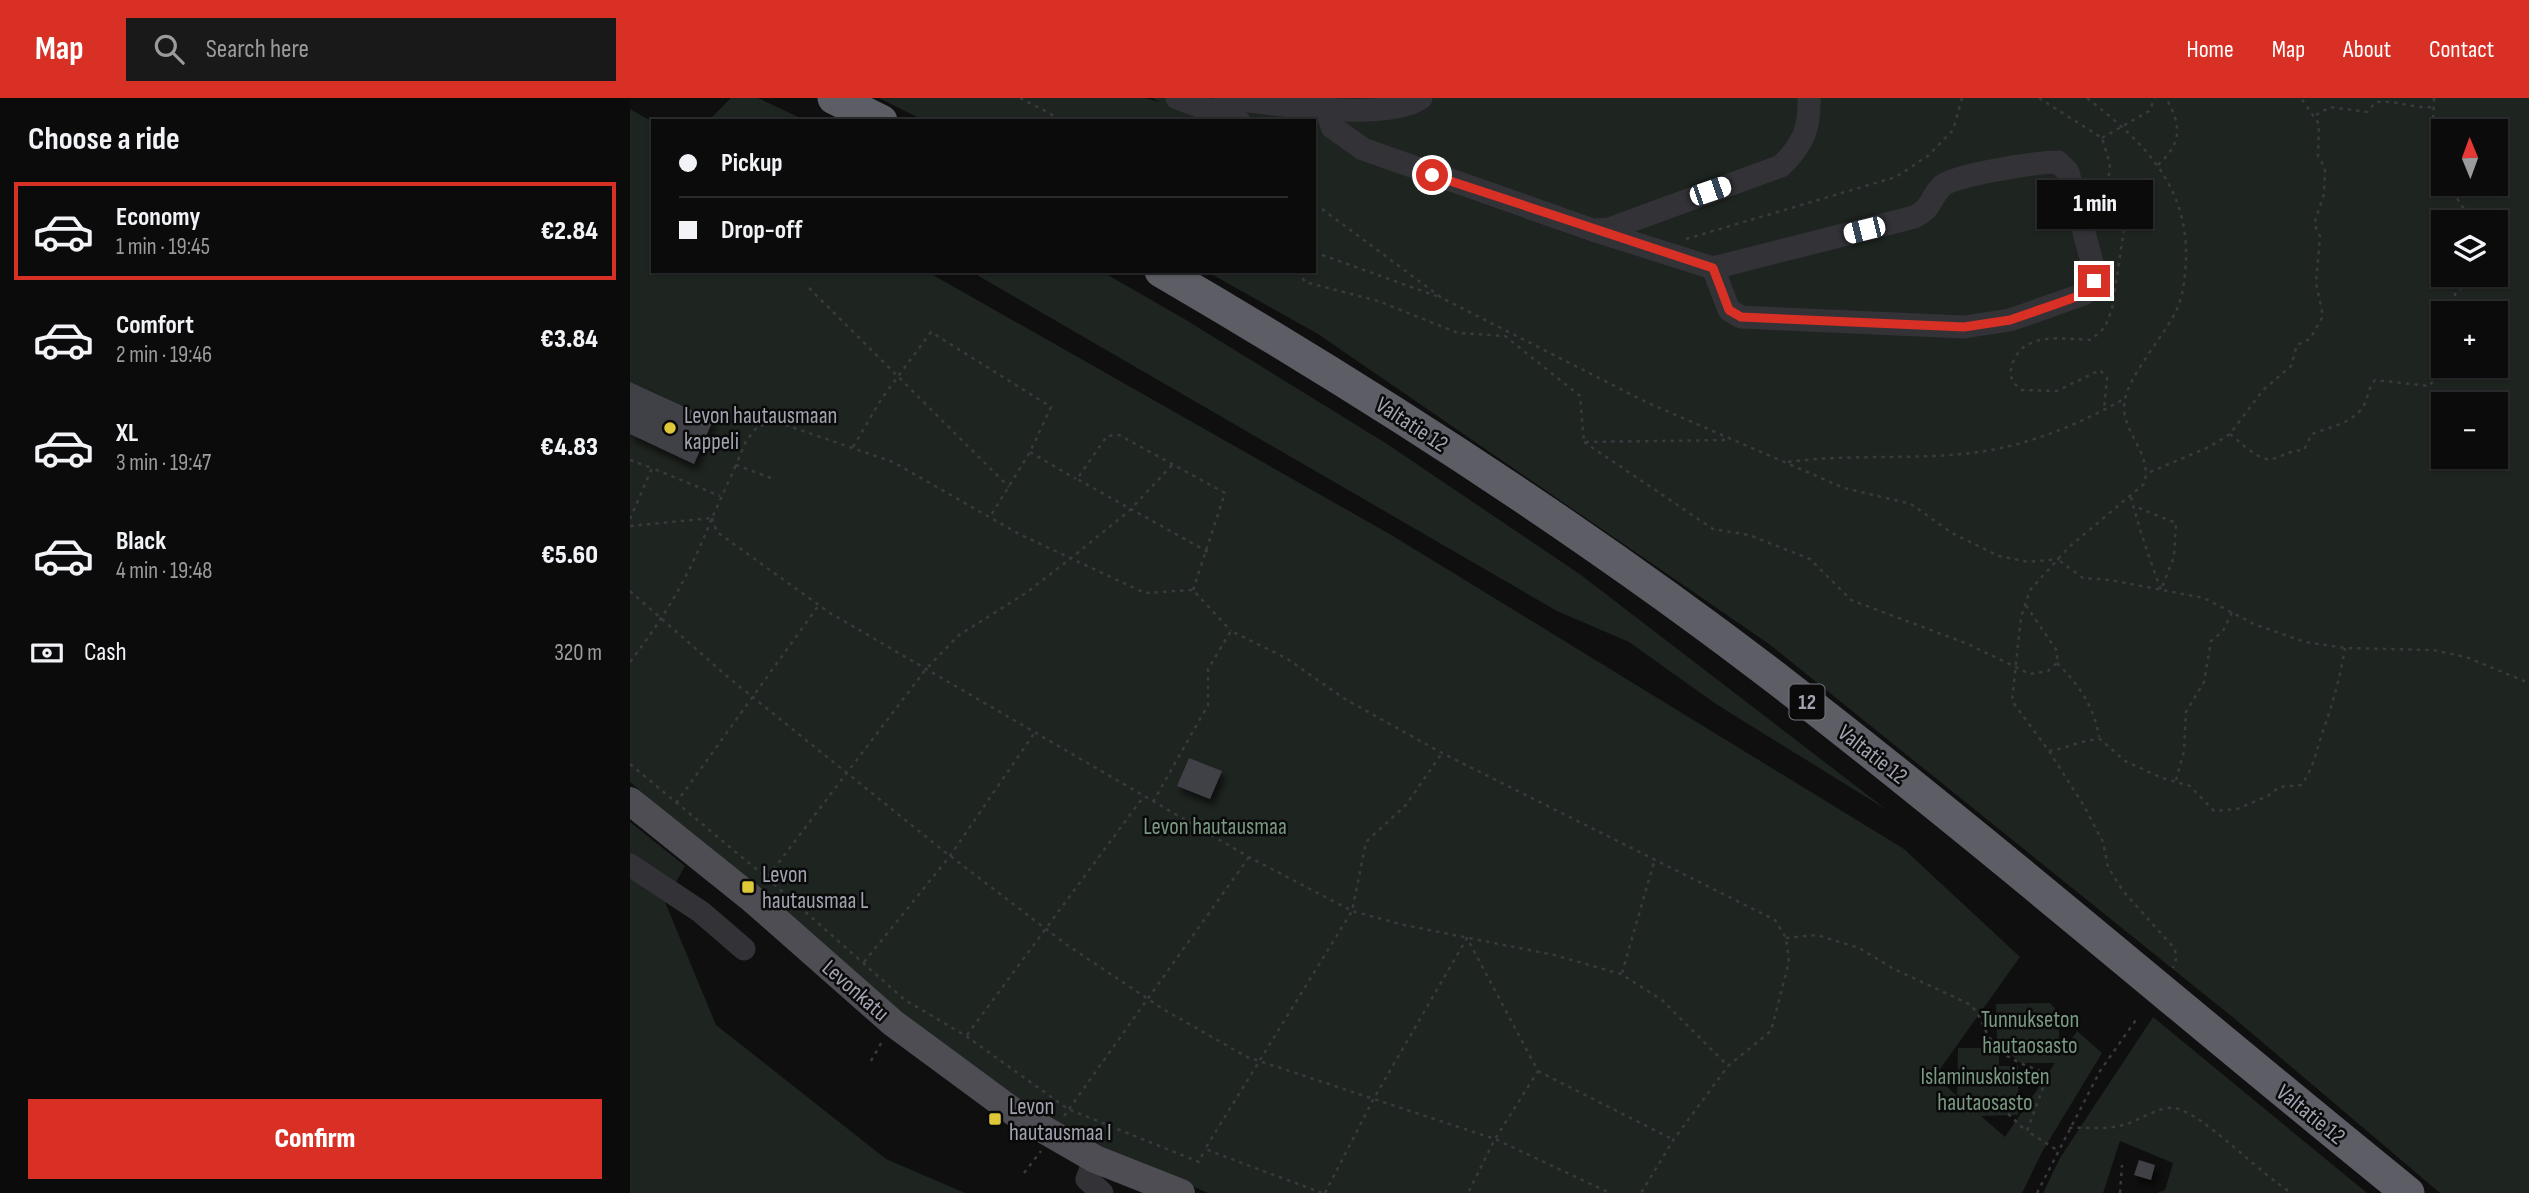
<!DOCTYPE html>
<meta charset="utf-8">
<style>
body{margin:0;font-family:"Sofia Sans Condensed",sans-serif;background:#19191a;color:#f1f3f6;height:100vh;display:flex;flex-direction:column;font-size:26px;white-space:nowrap}
*{box-sizing:border-box;margin:0}
p{font-size:23px;color:#9a9b9d}
.icon{flex:none;width:38px;height:38px;fill:none;stroke:currentColor;stroke-width:2;stroke-linecap:round;stroke-linejoin:round}
.map{position:relative;flex:1;overflow:hidden}
.side{display:flex;flex-direction:column;background:#0b0b0c;width:630px}
.side>*{flex:none}
.top-card{position:absolute;left:21px;top:21px;width:665px;height:154px;border-radius:0px;box-shadow:0 2px 5px #0004,0 0 0 2px #2b2b2d;display:grid;align-content:center;height:154px;padding:0 28px;background:#0b0b0c}
.needle{width:46px;rotate:359deg}
.buttons{position:absolute;left:1801px;top:21px;display:grid;gap:14px}
.buttons a{display:grid;place-items:center;width:77px;height:77px;border-radius:0px;background:#0b0b0c;box-shadow:0 2px 5px #0004,0 0 0 2px #2b2b2d;font-size:35px}
.end{position:absolute;width:32px;height:32px;margin:-16px;border:9px solid #d93025;background:#fff;box-shadow:0 0 0 4px #fff}
.from{border-radius:50%}
.bubble{position:absolute;height:49px;border-radius:0px;background:#0b0b0c;box-shadow:0 2px 5px #0004,0 0 0 2px #2b2b2d;font-size:23px;font-weight:800;line-height:49px;text-align:center}
.car{position:absolute;width:21px;height:42px;margin:-21px -10px;border-radius:9px;box-shadow:0 0 5px 2px #0007;background:linear-gradient(#fff 24%,#345 0 40%,#fff 0 76%,#345 0 86%,#fff 0)}
.top-card b{display:flex;align-items:center;gap:24px;height:66px;font-size:26px}
.top-card b+b{border-top:2px solid #2b2b2d}
.top-card i{width:18px;height:18px;background:#f1f3f6}
ul{padding:0;list-style:none}
li{display:flex;align-items:center;gap:21px;height:98px;margin:0 14px 10px;padding:0 14px;border:4px solid transparent;border-radius:0px}
li div{flex:1}
li b{display:block;font-size:26px}
li em{font-style:normal;font-weight:800}
li.current{border-color:#d93025}
li>.icon{width:63px;height:63px;stroke-width:1.5}
h2{padding:0 28px;font-size:32px;line-height:84px}
.pay{display:flex;align-items:center;gap:18px;height:77px;padding:0 28px;font-size:26px}
.pay p{margin-inline-start:auto}
.primary-button{display:flex;gap:14px;margin-top:auto;padding:14px 28px}
.primary-button a{flex:1;height:80px;border-radius:0px;background:#d93025;color:#fff;font-size:28px;font-weight:800;line-height:80px;text-align:center}
header{display:flex;align-items:center;gap:42px;box-sizing:border-box;height:98px;padding:0 35px;background:#d93025;color:#fff}
header strong{font-size:33px}
nav{display:flex;gap:38px;margin-inline-start:auto;font-size:24px}
.search{width:490px;height:63px;background:#19191a;display:flex;align-items:center;gap:18px;box-sizing:border-box;padding:0 24px;border-radius:0px;color:#9a9b9d;font-size:26px}
main{display:flex;flex:1;min-height:0}
.map>svg:first-child{display:block}
.green{fill:#1e2420;fill-rule:evenodd}
.building{fill:#414146;filter:url(#shadow)}
.lines{fill:none;stroke-linecap:round;stroke-linejoin:round}
.path{stroke:#39393e;stroke-width:2.5;stroke-dasharray:3.5 5;stroke-linecap:butt}
.minor{stroke:#333237;stroke-width:23}
.major{stroke:#4d4d53;stroke-width:28}
.highway{stroke:#5d5d65;stroke-width:33}
.route{stroke:#d93025;stroke-width:9}
.poi-dot{fill:#dec839;stroke:#0a0a0b;stroke-width:2.5}
.labels{text-anchor:middle;stroke-width:5;stroke-linejoin:round;paint-order:stroke}
.shield{fill:#0a0a0b;stroke:#74757e;stroke-width:2}
.shield-label{font-size:21px;font-weight:bold;fill:#a1a3b0}
.poi-label{font-size:23px;fill:#a1a3b0;stroke:#0a0a0b;text-anchor:start}
.street-label{font-size:23px;fill:#a1a3b0;stroke:#0a0a0b}
.park-label{font-size:23px;fill:#7a9982;stroke:#0a0a0b}
</style>
<header>
<strong>Map</strong>
<div class="search"><svg class="icon" aria-label="search" viewBox="0 0 24 24"><circle cx="10" cy="10" r="6"/><path d="M15 15l6 6"/></svg>Search here</div>
<nav><a>Home</a><a>Map</a><a>About</a><a>Contact</a></nav>
</header>
<main>
<section class="side">
<h2>Choose a ride</h2>
<ul>
<li class="current"><svg class="icon" aria-label="car" viewBox="0 0 24 24"><path d="M5 17H2v-5l4-1 3-4h7l3 4 3 1v5h-3M9 17h6M6 11h13"/><circle cx="7" cy="17" r="2"/><circle cx="17" cy="17" r="2"/></svg><div><b>Economy</b><p>1 min · 19:45</p></div><em>€2.84</em></li>
<li><svg class="icon" aria-label="car" viewBox="0 0 24 24"><path d="M5 17H2v-5l4-1 3-4h7l3 4 3 1v5h-3M9 17h6M6 11h13"/><circle cx="7" cy="17" r="2"/><circle cx="17" cy="17" r="2"/></svg><div><b>Comfort</b><p>2 min · 19:46</p></div><em>€3.84</em></li>
<li><svg class="icon" aria-label="car" viewBox="0 0 24 24"><path d="M5 17H2v-5l4-1 3-4h7l3 4 3 1v5h-3M9 17h6M6 11h13"/><circle cx="7" cy="17" r="2"/><circle cx="17" cy="17" r="2"/></svg><div><b>XL</b><p>3 min · 19:47</p></div><em>€4.83</em></li>
<li><svg class="icon" aria-label="car" viewBox="0 0 24 24"><path d="M5 17H2v-5l4-1 3-4h7l3 4 3 1v5h-3M9 17h6M6 11h13"/><circle cx="7" cy="17" r="2"/><circle cx="17" cy="17" r="2"/></svg><div><b>Black</b><p>4 min · 19:48</p></div><em>€5.60</em></li>
</ul>
<div class="pay"><svg class="icon" aria-label="cash" viewBox="0 0 24 24"><path d="M3 7h18v10H3z"/><circle cx="12" cy="12" r="2"/></svg>Cash<p>320 m</p></div>
<div class="primary-button"><a>Confirm</a></div>
</section>
<div class="map">
<svg width="1899" height="1095" viewBox="0 0 1899 1095">
<defs>
<filter id="shadow"><feDropShadow dx="3.5" dy="6" stdDeviation="3.5" flood-color="#0009"/></filter>
</defs>
<rect width="100%" height="100%" fill="#0f0f10"/>
<g class="green">
<path d="M101,0H128L177,23L79,22Z"/>
<path d="M249,0H515L530,4L522,0H1899V1095H1810L1605,921L1139,546L688,236L576,173H684V23H295ZM1813,33H1866V86H1813ZM1813,124H1866V177H1813ZM1813,215H1866V268H1813ZM1813,306H1866V359H1813Z"/>
<path d="M0,11L23,24V173H296L763,438L1274,751L1390,859L1305,978L1327,998L1328,950H1369V968H1388V1017L1351,1018L1375,1039L1425,965H1390L1367,943L1366,906L1420,905L1429,915V959L1447,933L1472,955L1412,1054L1392,1095H578L433,1033L264,910L0,684Z"/>
<path d="M340,173H471L556,222L757,346L951,477L1257,712L1086,606L999,544L927,513Z"/>
<path d="M0,724L55,768L35,804L86,927L256,1061L335,1095H0Z"/>
<path d="M1523,919L1737,1095H1527L1535,1092L1543,1065L1490,1043L1473,1095H1413L1430,1060Z"/>
</g>
<g class="building">
<path d="M0,284L83,322L64,366L0,336Z"/>
<path d="M559,660L592,673L580,701L547,688Z"/>
<path d="M1509,1062L1525,1067L1521,1082L1504,1077Z"/>
</g>
<g class="lines">
<g class="path">
<path d="M390,0L421,16L427,23"/>
<path d="M1409,0L1472,40L1480,66L1478,85L1494,131L1482,211L1475,229L1461,242C1434,241 1395,233 1383,264C1378,277 1381,283 1391,292L1427,293L1470,272L1477,280L1474,312"/>
<path d="M1457,0C1512,43 1558,86 1556,161C1555,178 1554,197 1546,213C1534,238 1500,276 1495,301C1488,333 1524,354 1514,386L1439,449L1400,492L1391,519L1382,603L1419,653L1454,708L1473,744L1478,769L1493,793L1545,851L1546,861L1543,870"/>
<path d="M1804,0L1802,49L1813,74"/>
<path d="M1686,17L1700,9L1737,14L1746,4C1767,2 1784,11 1804,9"/>
<path d="M1472,40L1519,13L1525,0"/>
<path d="M1528,67C1552,45 1552,28 1536,0"/>
<path d="M1818,86L1842,124"/>
<path d="M692,111L812,200L1016,304L1214,390L1281,406L1322,435L1369,458L1398,464L1429,461"/>
<path d="M1056,141L1266,79L1299,57L1323,32L1332,0"/>
<path d="M684,154L809,199"/>
<path d="M668,173L675,184L748,203L828,235L875,238L950,298L954,344L1098,342"/>
<path d="M179,190L379,389"/>
<path d="M1823,215L1825,196L1846,177"/>
<path d="M1600,336C1610,344 1629,364 1643,361C1656,357 1657,353 1674,352L1682,336C1700,329 1724,325 1734,307C1739,297 1738,290 1745,282L1799,288L1808,277L1813,258"/>
<path d="M954,344L1083,431L1119,437L1180,461L1221,502L1338,546L1400,576L1418,573L1427,565V553L1395,506"/>
<path d="M223,349L252,300L301,234L421,309L400,354L360,419"/>
<path d="M400,354L446,381"/>
<path d="M0,362L22,370"/>
<path d="M1158,364C1221,355 1286,363 1349,354C1399,347 1450,326 1494,301"/>
<path d="M1520,374L1579,349L1600,336L1633,292L1661,268L1667,247L1680,241L1693,218L1686,185L1690,138L1684,126L1694,96L1695,70L1688,58L1689,26L1671,0"/>
<path d="M141,380L106,367L116,343L128,328L147,324L263,364L389,436L515,495L563,492L601,533"/>
<path d="M1501,399C1509,431 1520,462 1531,492L1544,459L1546,425L1504,408"/>
<path d="M82,420L87,434L200,515L619,759L722,813L774,827L924,857L991,876L1032,902L1098,968"/>
<path d="M0,421L22,370L90,398"/>
<path d="M0,428L82,420L106,367"/>
<path d="M1430,463L1453,480L1480,482L1574,500L1624,526L1675,544L1715,550L1803,552L1836,559L1899,585"/>
<path d="M563,492L595,395L489,337L477,338L447,381L578,454"/>
<path d="M0,493L99,580L315,754L437,847L533,911L617,959L865,1041L980,1095"/>
<path d="M0,564C38,514 59,478 82,420"/>
<path d="M1427,565C1449,587 1464,608 1469,639"/>
<path d="M1419,653C1437,650 1452,642 1470,641L1495,663L1532,680L1560,688L1584,713L1607,711L1638,698L1649,689L1671,687C1684,670 1685,656 1692,636C1702,608 1710,580 1715,550"/>
<path d="M0,666L137,780L275,902L336,938L438,1011L569,1064L575,1051"/>
<path d="M1546,682L1554,653L1556,614L1574,584L1581,543L1593,533L1602,514"/>
<path d="M523,704L578,607V571L601,533L656,560L715,601L812,655L1145,822L1156,840L1159,864L1141,933L1098,968L1044,1041L1011,1095"/>
<path d="M46,705L189,507"/>
<path d="M133,785L296,571L329,537L396,495L440,461L499,413L544,365"/>
<path d="M1156,840L1187,837L1229,850L1262,870L1339,906C1352,917 1352,930 1362,943C1374,962 1399,968 1418,976L1397,1033L1427,1052"/>
<path d="M234,864L320,758L405,634"/>
<path d="M992,875L1024,764"/>
<path d="M337,937L514,698"/>
<path d="M241,963L253,942"/>
<path d="M908,973L1042,1041"/>
<path d="M1372,1010L1395,1032"/>
<path d="M434,1018L619,759"/>
<path d="M1439,1030C1456,1029 1477,1032 1493,1027C1508,1023 1529,1008 1544,1010C1571,1013 1633,1079 1662,1095"/>
<path d="M394,1075L411,1053"/>
<path d="M692,1095L575,1051L722,813L736,744L776,707L812,655"/>
<path d="M695,1095L743,1002L837,840L908,973L865,1041L838,1095"/>
<path d="M1407,1095L1470,973L1508,919"/>
<path d="M1490,1095L1492,1067"/>
</g>
<g class="minor">
<path d="M547,0L609,23"/>
<path d="M594,0C638,5 756,25 791,0"/>
<path d="M693,0L702,29L733,51L963,132L979,131L1151,68C1173,47 1180,30 1179,0"/>
<path d="M963,132L1083,170L1284,119C1303,110 1299,101 1312,88C1323,77 1409,64 1428,64L1438,74L1463,168L1464,183L1454,196L1380,222L1334,229L1111,219L1099,212L1083,170"/>
<path d="M0,767L71,814L114,851"/>
<path d="M465,1061L457,1081L472,1095"/>
</g>
<path class="major" d="M0,703L121,800L263,925L385,1015L465,1061L551,1095"/>
<g class="highway">
<path d="M204,0L251,23"/>
<path d="M531,173C747,299 957,434 1155,587C1367,751 1570,927 1778,1095"/>
</g>
</g>
<g class="lines">
<path class="route" d="M802,77L1083,170L1099,212L1111,219L1334,229L1380,222L1429,205L1454,196L1464,183"/>
</g>
<g class="poi-dot">
<circle cx="40" cy="330" r="7"/>
<rect x="111" y="782" width="14" height="14" rx="3.5"/>
<rect x="358" y="1014" width="14" height="14" rx="3.5"/>
</g>
<g class="labels">
<rect class="shield" x="1159.5" y="586.5" width="35" height="35" rx="5"/>
<g class="shield-label">
<text x="1177" y="611">12</text>
</g>
<g class="poi-label">
<text x="54" y="325">Levon hautausmaan<tspan x="54" dy="26">kappeli</tspan></text>
<text x="132" y="784">Levon<tspan x="132" dy="26">hautausmaa L</tspan></text>
<text x="379" y="1016">Levon<tspan x="379" dy="26">hautausmaa I</tspan></text>
</g>
<g class="street-label">
<text transform="translate(782 326) rotate(33)" y="8">Valtatie 12</text>
<text transform="translate(1243 656) rotate(38)" y="8">Valtatie 12</text>
<text transform="translate(226 892) rotate(41)" y="8">Levonkatu</text>
<text transform="translate(1681 1016) rotate(39)" y="8">Valtatie 12</text>
</g>
<g class="park-label">
<text x="585" y="736">Levon hautausmaa</text>
<text x="1400" y="929">Tunnukseton<tspan x="1400" dy="26">hautaosasto</tspan></text>
<text x="1355" y="986">Islaminuskoisten<tspan x="1355" dy="26">hautaosasto</tspan></text>
</g>
</g>
</svg>
<div class="buttons">
<a><svg class="needle" viewBox="-14 -14 28 28"><path d="M0-13l5 13h-10z" fill="#e53935"/><path d="M0 13l5-13h-10z" fill="#9a9b9d"/></svg></a>
<a><svg class="icon" aria-label="layers" viewBox="0 0 24 24"><path d="M12 4l9 5-9 5-9-5zM3 14l9 5 9-5"/></svg></a>
<a>+</a>
<a>−</a>
</div>
<i class="end from" style="left:802px;top:77px"></i>
<i class="end" style="left:1464px;top:183px"></i>
<div class="bubble" style="left:1407px;top:82px;width:116px">1 min</div>
<i class="car" style="left:1080px;top:93px;rotate:71deg"></i>
<i class="car" style="left:1234px;top:132px;rotate:256deg"></i>
<div class="top-card">
<b><i class="from"></i>Pickup</b>
<b><i></i>Drop-off</b>
</div>
</div>
</main>
